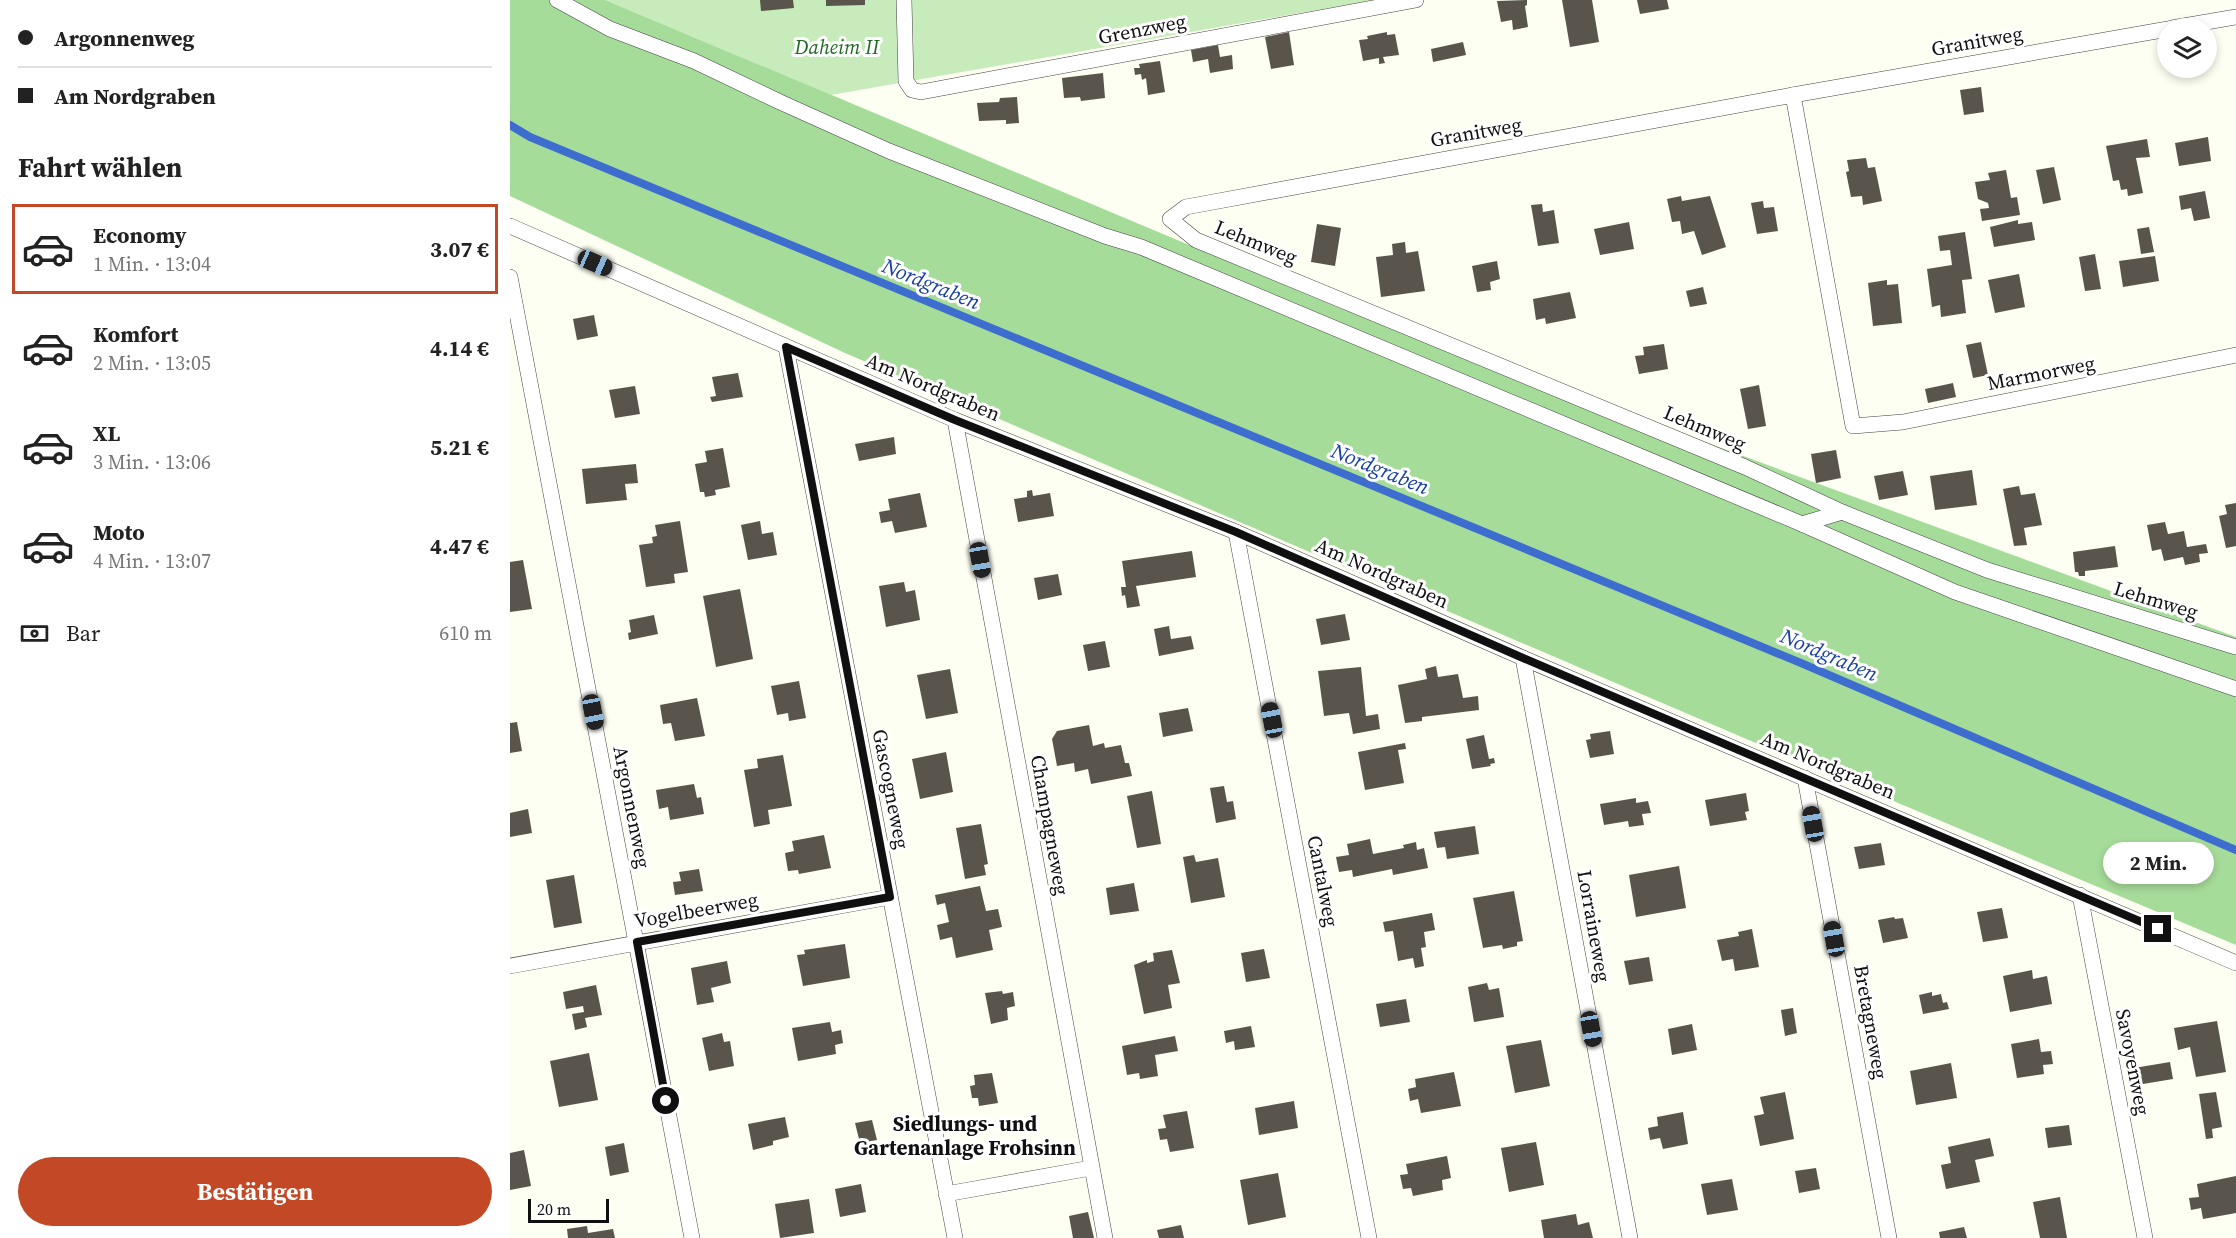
<!DOCTYPE html>
<html lang="de">
<meta charset="utf-8">
<style>
body{margin:0;font-family:"Source Serif 4",serif;background:#f2f2f2;color:#222;height:100vh;display:flex;flex-direction:column;font-size:22px;white-space:nowrap}
*{box-sizing:border-box;margin:0}
p{font-size:20px;color:#767676}
.icon{flex:none;width:33px;height:33px;fill:none;stroke:currentColor;stroke-width:2;stroke-linecap:round;stroke-linejoin:round}
.map{position:relative;flex:1;overflow:hidden}
.sheet{display:flex;flex-direction:column;background:#fff;width:510px}
.sheet>*{flex:none}
.guide{display:grid;align-content:center;height:132px;padding:0 18px;background:#fff}
.fabs{position:absolute;left:1647px;top:18px;display:grid;gap:12px}
.fabs a{display:grid;place-items:center;width:60px;height:60px;border-radius:50%;background:#fff;box-shadow:0 3px 9px #0003;font-size:30px}
.scale{position:absolute;left:18px;bottom:15px;width:81px;box-sizing:border-box;padding-left:6px;border:3px solid #101010;border-top:0;font-size:16px;line-height:21px;white-space:nowrap;color:#101010;-webkit-text-stroke:4px #fff;paint-order:stroke}
.end{position:absolute;width:27px;height:27px;margin:-14px;border:8px solid #101010;background:#fff;box-shadow:0 0 0 3px #fff}
.from{border-radius:50%}
.bubble{position:absolute;height:42px;border-radius:21px;background:#fff;box-shadow:0 3px 9px #0003;font-size:20px;font-weight:700;line-height:42px;text-align:center}
.car{position:absolute;width:18px;height:36px;margin:-18px -9px;border-radius:8px;box-shadow:0 0 4px 2px #0007;background:linear-gradient(#222 24%,#8ab4d8 0 40%,#222 0 76%,#8ab4d8 0 86%,#222 0)}
.guide b{display:flex;align-items:center;gap:21px;height:57px;font-size:22px}
.guide b+b{border-top:2px solid #e0e0e0}
.guide i{width:15px;height:15px;background:#222}
ul{padding:0;list-style:none}
li{display:flex;align-items:center;gap:18px;height:90px;margin:0 12px 9px;padding:0 6px;border:3px solid transparent;border-radius:0px}
li div{flex:1}
li b{display:block;font-size:22px}
li em{font-style:normal;font-weight:700}
li.active{border-color:#c34825}
li>.icon{width:54px;height:54px;stroke-width:1.5}
h2{padding:0 18px;font-size:27px;line-height:72px}
.pay{display:flex;align-items:center;gap:15px;height:66px;padding:0 18px;font-size:22px}
.pay p{margin-inline-start:auto}
.cta{display:flex;gap:12px;margin-top:auto;padding:12px 18px}
.cta a{flex:1;height:69px;border-radius:36px;background:#c34825;color:#fff;font-size:24px;font-weight:700;line-height:69px;text-align:center}
main{display:flex;flex:1;min-height:0}
.map>svg:first-child{display:block}
.green{fill:#c7ebbb}
.forest{fill:#a6dc9a}
.lines{fill:none;stroke-linecap:round;stroke-linejoin:round}
.stream{stroke:#3d6ecf;stroke-width:8}
.building{fill:#59554c}
.service-casing{stroke:#434343;stroke-width:16}
.service{stroke:#fff;stroke-width:15}
.route{stroke:#101010;stroke-width:8}
.labels{text-anchor:middle;stroke-width:6;stroke-linejoin:round;paint-order:stroke}
.street-label{font-size:20px;fill:#101010;stroke:#fff}
.park-label{font-size:20px;font-style:italic;fill:#1e6a23;stroke:#fff}
.water-label{font-size:21px;font-style:italic;fill:#1640a5;stroke:#fff}
.neighbourhood-label{font-size:21px;font-weight:bold;fill:#101010;stroke:#fff}
</style>
<main>
<section class="sheet">
<div class="guide">
<b><i class="from"></i>Argonnenweg</b>
<b><i></i>Am Nordgraben</b>
</div>
<h2>Fahrt wählen</h2>
<ul>
<li class="active"><svg class="icon" aria-label="car" viewBox="0 0 24 24"><path d="M5 17H2v-5l4-1 3-4h7l3 4 3 1v5h-3M9 17h6M6 11h13"/><circle cx="7" cy="17" r="2"/><circle cx="17" cy="17" r="2"/></svg><div><b>Economy</b><p>1 Min. · 13:04</p></div><em>3.07 €</em></li>
<li><svg class="icon" aria-label="car" viewBox="0 0 24 24"><path d="M5 17H2v-5l4-1 3-4h7l3 4 3 1v5h-3M9 17h6M6 11h13"/><circle cx="7" cy="17" r="2"/><circle cx="17" cy="17" r="2"/></svg><div><b>Komfort</b><p>2 Min. · 13:05</p></div><em>4.14 €</em></li>
<li><svg class="icon" aria-label="car" viewBox="0 0 24 24"><path d="M5 17H2v-5l4-1 3-4h7l3 4 3 1v5h-3M9 17h6M6 11h13"/><circle cx="7" cy="17" r="2"/><circle cx="17" cy="17" r="2"/></svg><div><b>XL</b><p>3 Min. · 13:06</p></div><em>5.21 €</em></li>
<li><svg class="icon" aria-label="car" viewBox="0 0 24 24"><path d="M5 17H2v-5l4-1 3-4h7l3 4 3 1v5h-3M9 17h6M6 11h13"/><circle cx="7" cy="17" r="2"/><circle cx="17" cy="17" r="2"/></svg><div><b>Moto</b><p>4 Min. · 13:07</p></div><em>4.47 €</em></li>
</ul>
<div class="pay"><svg class="icon" aria-label="cash" viewBox="0 0 24 24"><path d="M3 7h18v10H3z"/><circle cx="12" cy="12" r="2"/></svg>Bar<p>610 m</p></div>
<div class="cta"><a>Bestätigen</a></div>
</section>
<div class="map">
<svg width="1726" height="1238" viewBox="0 0 1726 1238">
<rect width="100%" height="100%" fill="#fefff3"/>
<path class="green" d="M95,0H864L321,95Z"/>
<path class="forest" d="M0,0H95L827,307L1726,637V945L1262,750L335,353L0,196Z"/>
<g class="lines">
<path class="stream" d="M0,125L20,137L1291,663L1726,850"/>
</g>
<g class="building">
<path d="M250,0H283L284,8L251,11Z"/>
<path d="M316,0H355V5L316,6Z"/>
<path d="M1017,0V5L1015,6L1018,27L1003,30L1002,20L991,22L987,1Z"/>
<path d="M1052,0H1082L1089,42L1060,47Z"/>
<path d="M1127,0H1157L1159,9L1130,14Z"/>
<path d="M779,32L784,65L761,69L755,37Z"/>
<path d="M877,32V35L885,34L889,55L873,57L875,63L869,64V58L853,61L849,40L858,39L857,36Z"/>
<path d="M953,42L956,55L923,62L921,49Z"/>
<path d="M708,45L710,57L722,55L723,69L700,73L698,59L683,62L681,50Z"/>
<path d="M650,61L655,92L638,95L636,78L632,80L631,74L625,75L624,68H630L629,64Z"/>
<path d="M593,73L595,98L571,101L570,97L554,98L552,78Z"/>
<path d="M1471,87L1474,112L1454,115L1450,90Z"/>
<path d="M507,97L509,123L496,124V120L469,121L467,103L489,102L490,98Z"/>
<path d="M1698,137L1701,161L1669,166L1665,143Z"/>
<path d="M1637,139L1640,157L1626,158L1633,193L1618,196L1617,189L1611,190L1609,180L1603,181L1596,146Z"/>
<path d="M1356,158L1358,168L1365,167L1372,201L1353,205L1352,196L1341,197L1336,172L1339,171L1337,160Z"/>
<path d="M1544,167L1551,200L1533,204L1526,170Z"/>
<path d="M1496,170L1501,198L1507,197L1510,215L1472,221L1470,209L1479,208L1478,203L1468,199L1465,182L1480,180L1478,173Z"/>
<path d="M1695,191L1700,218L1684,221L1681,208L1671,210L1669,196Z"/>
<path d="M1171,196L1172,201L1200,196L1216,247L1192,255L1184,231L1172,234L1170,221L1162,222L1157,199Z"/>
<path d="M1253,201L1254,208L1264,207L1268,231L1247,234L1241,203Z"/>
<path d="M1032,204L1033,212L1044,210L1049,243L1028,246L1021,205Z"/>
<path d="M1508,220V224L1522,222L1525,240L1484,247L1480,227Z"/>
<path d="M1119,222L1124,249L1090,255L1084,229Z"/>
<path d="M807,224L831,228L825,266L801,262Z"/>
<path d="M1639,227L1644,252L1631,254L1627,229Z"/>
<path d="M1455,232L1462,279L1452,280L1456,313L1431,317L1430,305L1422,307L1417,269L1442,265L1440,250L1430,251L1428,236Z"/>
<path d="M895,242L896,253L908,251L915,291L871,297L866,257L883,255L882,244Z"/>
<path d="M1585,254L1591,289L1575,291L1569,257Z"/>
<path d="M1645,256L1649,281L1613,287L1609,261Z"/>
<path d="M987,261L990,279L980,282L981,290L967,292L962,266Z"/>
<path d="M1509,274L1515,307L1485,313L1478,280Z"/>
<path d="M1377,280V285L1388,284L1392,323L1363,326L1358,283Z"/>
<path d="M1193,287L1197,304L1180,307L1176,291Z"/>
<path d="M1060,292L1066,318L1036,324L1035,318L1026,320L1023,299Z"/>
<path d="M84,315L88,336L67,340L63,319Z"/>
<path d="M1471,342L1478,375L1463,378L1456,345Z"/>
<path d="M1154,344L1158,369L1129,374L1125,356L1134,355L1133,347Z"/>
<path d="M228,373L233,397L202,402L200,397L206,396L202,377Z"/>
<path d="M1443,383L1446,397L1418,403L1415,389Z"/>
<path d="M1249,385L1256,426L1238,429L1230,389Z"/>
<path d="M125,386L130,414L105,418L99,390Z"/>
<path d="M384,437L386,454L349,461L345,444Z"/>
<path d="M213,448L220,487L205,490L206,495L195,497L194,492H190L185,464L197,462L195,451Z"/>
<path d="M1326,450L1331,478L1306,483L1301,454Z"/>
<path d="M126,464L128,483L115,484L117,500L76,504L72,469Z"/>
<path d="M1462,470L1467,505L1425,510L1420,476Z"/>
<path d="M1393,471L1398,495L1369,500L1364,476Z"/>
<path d="M1509,486L1511,495L1525,493L1532,525L1514,528L1517,545L1504,546L1493,489Z"/>
<path d="M522,490L523,496L540,493L544,516L508,522L504,499L517,497V491Z"/>
<path d="M410,493L417,527L385,533L382,521L371,523L369,512L380,510L378,499Z"/>
<path d="M1726,503V546L1716,548L1709,516L1717,514L1715,505Z"/>
<path d="M170,521L178,572L164,574L165,583L136,587L129,545L143,543L142,537L147,536L145,525Z"/>
<path d="M250,521L252,534L263,532L267,555L238,560L231,525Z"/>
<path d="M1655,522L1658,534L1674,531L1677,547L1696,544L1698,553L1689,554L1690,562L1675,565L1673,557L1654,561L1651,549L1642,551L1637,525Z"/>
<path d="M1605,546L1608,567L1575,571V576H1569L1568,572H1565L1563,552Z"/>
<path d="M682,551L686,577L626,586L630,606L617,608L615,595L612,596L611,587H616L612,561Z"/>
<path d="M13,560L22,609L0,612V562Z"/>
<path d="M548,574L552,595L528,600L524,578Z"/>
<path d="M394,582L396,592L405,590L410,620L376,627L369,586Z"/>
<path d="M230,589L243,659L206,667L193,596Z"/>
<path d="M835,614L840,640L811,645L806,619Z"/>
<path d="M144,615L148,634L119,640L118,633L121,632L119,620Z"/>
<path d="M659,626L661,639L681,636L684,649L649,656L644,629Z"/>
<path d="M595,641L600,667L578,671L573,645Z"/>
<path d="M926,666L928,677L948,674L953,698L968,696L969,710L912,717V721L895,723L888,685L917,679L915,669Z"/>
<path d="M851,667L856,716L868,714L870,729L843,734L839,713L814,716L808,671Z"/>
<path d="M440,669L448,713L416,719L407,675Z"/>
<path d="M289,681L296,718L279,721L278,713L267,715L261,686Z"/>
<path d="M187,698L195,736L165,741L161,723L153,724L150,705Z"/>
<path d="M678,708L683,731L653,737L649,713Z"/>
<path d="M7,722L12,751L0,753V723Z"/>
<path d="M579,725L583,746L594,743L595,748L611,745L615,763H619L622,776L581,784L578,769L565,772L564,763L547,766L542,739L547,731Z"/>
<path d="M1100,731L1104,754L1080,758L1076,740L1081,739L1080,734Z"/>
<path d="M974,735L979,759L984,758L985,763L980,764L981,766L962,769L956,739Z"/>
<path d="M895,743L896,749L888,750L894,783L855,790L848,752Z"/>
<path d="M436,752L443,792L410,799L402,759Z"/>
<path d="M273,755L282,806L258,810L260,824L244,827L234,770L248,768L247,759Z"/>
<path d="M184,784L187,798L191,797L194,814L160,820L158,807L149,809L146,790Z"/>
<path d="M714,786L717,802L723,801L726,819L706,823L700,788Z"/>
<path d="M642,791L651,844L627,848L617,796Z"/>
<path d="M1236,793L1239,811L1235,812L1237,820L1200,826L1195,800Z"/>
<path d="M1126,798V803L1138,801L1141,813L1132,814L1134,825L1119,827L1118,821L1094,825L1090,804Z"/>
<path d="M18,809L22,833L0,837V813Z"/>
<path d="M471,824L478,864L474,865L476,875L455,879L446,828Z"/>
<path d="M965,826L969,854L937,859L935,847L927,848L924,832Z"/>
<path d="M314,835L321,868L289,874L288,870L278,871L275,853L284,851L282,841Z"/>
<path d="M860,839L863,854L894,848L893,845L906,842L907,850L914,848L918,868L883,875L882,869L843,877L842,870L829,872L826,857L839,855L837,844Z"/>
<path d="M1371,843L1375,865L1349,869L1344,847Z"/>
<path d="M684,855L686,862L708,858L715,897L681,903L673,857Z"/>
<path d="M1169,866L1176,908L1126,917L1119,875Z"/>
<path d="M189,869L193,891L165,895L163,882L171,881L169,872Z"/>
<path d="M64,875L72,923L44,928L36,880Z"/>
<path d="M624,883L629,911L600,915L596,888Z"/>
<path d="M470,886L476,911L488,909L492,927L479,930L483,950L446,958L442,937L430,940L427,925L439,922L435,903L427,905L425,895Z"/>
<path d="M1004,891L1013,941L1007,942V946L993,949L992,945L973,948L963,898Z"/>
<path d="M1492,908L1498,938L1473,942L1467,912Z"/>
<path d="M922,913L925,930L914,932L916,947L911,948L914,966L905,968L903,958L888,961L883,931L875,932L873,922Z"/>
<path d="M1384,917L1385,919L1393,918L1398,938L1373,943L1368,920Z"/>
<path d="M1242,929L1249,967L1225,971L1223,959L1212,961L1207,940L1229,936L1228,932Z"/>
<path d="M335,944L340,978L293,986L287,955L295,954L294,950Z"/>
<path d="M754,949L760,978L736,982L731,953Z"/>
<path d="M662,950L670,983L658,985L662,1008L634,1014L624,965L637,960V963L644,961L643,953Z"/>
<path d="M1139,957L1143,981L1119,985L1114,961Z"/>
<path d="M217,961L221,983L201,988L204,1002L187,1005L181,968Z"/>
<path d="M1522,970L1523,979L1537,976L1542,1004L1500,1012L1493,976Z"/>
<path d="M977,983L979,990L989,988L994,1017L964,1022L958,987Z"/>
<path d="M86,985L92,1015L75,1018L77,1027L65,1030L62,1014L74,1012L73,1006L56,1009L53,992Z"/>
<path d="M492,991L493,994L503,992L505,1006L497,1008L498,1020L481,1024L475,993Z"/>
<path d="M1422,992V996L1431,994L1433,1003L1437,1002L1439,1009L1413,1014L1409,995Z"/>
<path d="M896,999L900,1022L870,1027L866,1004Z"/>
<path d="M1283,1008L1287,1033L1275,1036L1271,1010Z"/>
<path d="M1707,1021L1716,1072L1686,1077L1680,1047L1668,1050L1664,1028Z"/>
<path d="M320,1022L322,1032L331,1030L333,1043L325,1045L326,1054L288,1061L282,1028Z"/>
<path d="M1182,1024L1187,1050L1162,1055L1158,1029Z"/>
<path d="M741,1026L745,1047L725,1050L724,1041L716,1043L714,1031Z"/>
<path d="M212,1033L214,1042L220,1041L224,1066L199,1071L192,1038Z"/>
<path d="M665,1036L668,1051L645,1055L648,1076L630,1079L629,1073L617,1075L612,1046Z"/>
<path d="M1529,1039L1531,1052L1541,1051L1543,1064L1533,1065L1534,1074L1507,1078L1501,1044Z"/>
<path d="M1031,1040L1040,1086L1005,1093L996,1046Z"/>
<path d="M79,1053L88,1100L49,1107L40,1061Z"/>
<path d="M1660,1062L1663,1079L1621,1086L1618,1069Z"/>
<path d="M1441,1063L1447,1098L1406,1105L1400,1071Z"/>
<path d="M944,1072L951,1106L911,1113L908,1099L900,1101L898,1089L906,1087L905,1079Z"/>
<path d="M482,1073L488,1103L469,1106L468,1098H462L460,1086L465,1085L464,1075Z"/>
<path d="M1275,1092L1284,1139L1250,1146L1244,1116L1254,1114L1250,1097Z"/>
<path d="M1706,1092L1712,1127L1702,1129L1703,1138L1696,1139L1689,1094Z"/>
<path d="M784,1101L788,1128L749,1135L745,1108Z"/>
<path d="M677,1111L684,1148L660,1152L657,1139L650,1140L648,1129L656,1128L653,1115Z"/>
<path d="M1173,1112L1178,1144L1153,1149L1150,1138L1140,1140L1138,1128L1148,1126L1147,1117Z"/>
<path d="M275,1117L279,1137L263,1141V1145L243,1150L238,1124Z"/>
<path d="M362,1120L367,1140L350,1143L345,1123Z"/>
<path d="M1559,1125L1562,1145L1538,1148L1535,1128Z"/>
<path d="M1480,1138L1484,1156L1465,1160L1470,1182L1436,1189L1431,1165L1441,1163L1438,1147Z"/>
<path d="M1026,1142L1034,1185L999,1192L991,1148Z"/>
<path d="M114,1143L119,1172L100,1176L95,1147Z"/>
<path d="M14,1150L21,1186L0,1190V1153Z"/>
<path d="M937,1156L941,1178L932,1180L933,1190L903,1196L901,1188L893,1189L890,1175L898,1174L896,1164Z"/>
<path d="M1306,1168L1310,1189L1289,1193L1285,1171Z"/>
<path d="M768,1173L776,1217L738,1225L730,1180Z"/>
<path d="M1726,1176V1213L1693,1219L1691,1208L1681,1210L1679,1198L1689,1197L1687,1184Z"/>
<path d="M1222,1179L1228,1210L1197,1215L1191,1184Z"/>
<path d="M351,1184L356,1212L330,1217L325,1189Z"/>
<path d="M1550,1197L1557,1238H1530L1523,1202Z"/>
<path d="M299,1199L304,1233L270,1238L265,1204Z"/>
<path d="M578,1212L584,1238H563L559,1216Z"/>
<path d="M1066,1214L1068,1225L1079,1222L1083,1238H1034L1031,1220Z"/>
<path d="M671,1225L674,1238H649L647,1230Z"/>
<path d="M77,1226L78,1233L103,1229L105,1238H58L57,1229Z"/>
<path d="M1454,1227L1457,1238H1430L1429,1232Z"/>
</g>
<g class="lines">
<g class="service-casing">
<g id="service">
<path d="M47,0L100,29L184,61L270,102L379,151L595,236L631,247L1292,524L1445,592L1726,689"/>
<path d="M394,0L396,81L402,90L411,92L906,0"/>
<path d="M1662,28L1726,17"/>
<path d="M1658,29L1283,95L676,207L660,219L686,240L1235,467L1332,512L1477,570L1726,647"/>
<path d="M1283,95L1343,426L1393,422L1726,355"/>
<path d="M0,226L445,420L726,532L1013,658L1726,963"/>
<path d="M0,277L182,1238"/>
<path d="M276,347L445,1238"/>
<path d="M445,420L595,1238"/>
<path d="M1292,524L1332,512"/>
<path d="M726,532L859,1238"/>
<path d="M1013,658L1120,1238"/>
<path d="M1295,778L1379,1238"/>
<path d="M1570,895L1635,1238"/>
<path d="M0,966L380,897"/>
<path d="M436,1194L581,1168"/>
</g>
</g>
<use href="#service" class="service"/>
</g>
<g class="lines">
<path class="route" d="M156,1101L127,942L380,897L276,347L445,420L726,532L1013,658L1648,929"/>
</g>
<g class="labels">
<g class="street-label">
<text transform="translate(632 29) rotate(-11)" y="7">Grenzweg</text>
<text transform="translate(1467 41) rotate(-10)" y="7">Granitweg</text>
<text transform="translate(966 132) rotate(-10)" y="7">Granitweg</text>
<text transform="translate(746 242) rotate(22)" y="7">Lehmweg</text>
<text transform="translate(1531 373) rotate(-11)" y="7">Marmorweg</text>
<text transform="translate(423 387) rotate(23)" y="7">Am Nordgraben</text>
<text transform="translate(1195 428) rotate(23)" y="7">Lehmweg</text>
<text transform="translate(872 573) rotate(24)" y="7">Am Nordgraben</text>
<text transform="translate(1646 600) rotate(17)" y="7">Lehmweg</text>
<text transform="translate(1318 765) rotate(23)" y="7">Am Nordgraben</text>
<text transform="translate(381 789) rotate(79)" y="7">Gascogneweg</text>
<text transform="translate(122 807) rotate(79)" y="7">Argonnenweg</text>
<text transform="translate(540 825) rotate(80)" y="7">Champagneweg</text>
<text transform="translate(813 881) rotate(79)" y="7">Cantalweg</text>
<text transform="translate(186 910) rotate(-10)" y="7">Vogelbeerweg</text>
<text transform="translate(1084 926) rotate(80)" y="7">Lorraineweg</text>
<text transform="translate(1361 1022) rotate(80)" y="7">Bretagneweg</text>
<text transform="translate(1623 1062) rotate(79)" y="7">Savoyenweg</text>
</g>
<g class="park-label">
<text x="327" y="54">Daheim II</text>
</g>
<g class="water-label">
<text transform="translate(421 284) rotate(22)" y="7">Nordgraben</text>
<text transform="translate(870 469) rotate(22)" y="7">Nordgraben</text>
<text transform="translate(1319 655) rotate(23)" y="7">Nordgraben</text>
</g>
<g class="neighbourhood-label">
<text x="455" y="1131">Siedlungs- und<tspan x="455" dy="24">Gartenanlage Frohsinn</tspan></text>
</g>
</g>
</svg>
<div class="fabs">
<a><svg class="icon" aria-label="layers" viewBox="0 0 24 24"><path d="M12 4l9 5-9 5-9-5zM3 14l9 5 9-5"/></svg></a>
</div>
<div class="scale">20 m</div>
<i class="end from" style="left:156px;top:1101px"></i>
<i class="end" style="left:1648px;top:929px"></i>
<div class="bubble" style="left:1593px;top:842px;width:111px">2 Min.</div>
<i class="car" style="left:85px;top:263px;rotate:114deg"></i>
<i class="car" style="left:470px;top:560px;rotate:170deg"></i>
<i class="car" style="left:83px;top:712px;rotate:169deg"></i>
<i class="car" style="left:762px;top:720px;rotate:349deg"></i>
<i class="car" style="left:1303px;top:824px;rotate:350deg"></i>
<i class="car" style="left:1324px;top:939px;rotate:350deg"></i>
<i class="car" style="left:1081px;top:1029px;rotate:170deg"></i>
</div>
</main>
